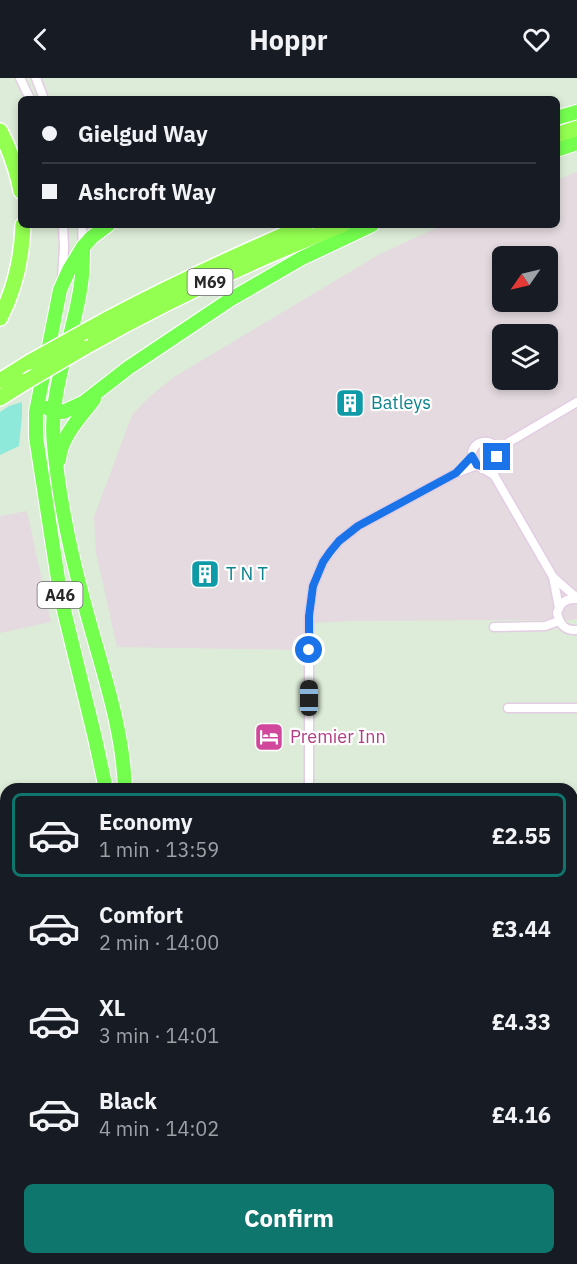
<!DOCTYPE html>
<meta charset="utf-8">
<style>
body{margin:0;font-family:"IBM Plex Sans",sans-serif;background:#242831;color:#f1f3f6;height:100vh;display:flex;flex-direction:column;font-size:22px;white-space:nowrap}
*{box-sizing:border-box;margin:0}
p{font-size:20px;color:#9ea1a6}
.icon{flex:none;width:33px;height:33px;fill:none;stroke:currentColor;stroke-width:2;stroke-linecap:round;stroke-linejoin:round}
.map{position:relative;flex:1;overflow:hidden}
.details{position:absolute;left:0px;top:705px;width:578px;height:482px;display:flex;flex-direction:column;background:#171b24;border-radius:18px 18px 0 0;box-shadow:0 3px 9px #0003}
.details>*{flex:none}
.banner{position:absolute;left:18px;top:18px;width:542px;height:132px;border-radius:9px;box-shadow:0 3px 9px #0003;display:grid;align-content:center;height:132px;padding:0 24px;background:#171b24}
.needle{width:39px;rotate:236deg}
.fabs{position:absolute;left:492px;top:168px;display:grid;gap:12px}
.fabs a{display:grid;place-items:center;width:66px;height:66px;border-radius:9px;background:#171b24;box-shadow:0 3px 9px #0003;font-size:30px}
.end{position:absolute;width:27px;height:27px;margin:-14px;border:8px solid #1a73e8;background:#fff;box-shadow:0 0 0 3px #fff}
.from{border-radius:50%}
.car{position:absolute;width:18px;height:36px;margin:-18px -9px;border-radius:8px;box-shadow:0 0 4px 2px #0007;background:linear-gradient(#222 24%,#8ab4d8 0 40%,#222 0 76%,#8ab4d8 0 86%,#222 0)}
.banner b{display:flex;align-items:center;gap:21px;height:57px;font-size:22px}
.banner b+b{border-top:2px solid #363941}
.banner i{width:15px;height:15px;background:#f1f3f6}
ul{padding:10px 0 0;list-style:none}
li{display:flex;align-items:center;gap:18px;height:84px;margin:0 12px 9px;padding:0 12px;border:3px solid transparent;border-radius:9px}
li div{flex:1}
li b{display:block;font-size:22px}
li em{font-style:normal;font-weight:700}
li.selected{border-color:#0f766e}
li>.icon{width:54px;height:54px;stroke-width:1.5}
.primary-button{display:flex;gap:12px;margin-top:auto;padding:12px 24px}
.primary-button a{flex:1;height:69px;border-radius:9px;background:#0f766e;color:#fff;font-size:24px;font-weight:700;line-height:69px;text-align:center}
header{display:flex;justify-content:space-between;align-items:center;height:78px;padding:0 24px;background:#171b24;font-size:27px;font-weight:700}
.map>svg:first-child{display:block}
.industrial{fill:#e4dadf;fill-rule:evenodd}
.green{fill:#8fe9db}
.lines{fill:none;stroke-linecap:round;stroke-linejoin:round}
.minor-casing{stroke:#e3cde3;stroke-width:11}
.trunk-casing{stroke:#fff;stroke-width:16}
.motorway-casing{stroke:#fff;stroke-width:18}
.minor{stroke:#fff;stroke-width:8}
.trunk{stroke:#74fe4e;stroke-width:14}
.motorway{stroke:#93ff50;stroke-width:15}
.trunk-bridge-casing{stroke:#fff;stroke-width:16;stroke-linecap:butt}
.motorway-bridge-casing{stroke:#fff;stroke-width:18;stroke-linecap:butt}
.trunk-bridge{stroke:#74fe4e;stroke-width:14}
.motorway-bridge{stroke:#93ff50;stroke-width:15}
.route{stroke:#1a73e8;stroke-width:8}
.labels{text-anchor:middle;stroke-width:4.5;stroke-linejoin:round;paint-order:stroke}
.shield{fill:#fff;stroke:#686868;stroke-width:1.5}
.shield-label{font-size:16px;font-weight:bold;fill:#282828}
.culture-label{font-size:18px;fill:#0d838f;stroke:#fff;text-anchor:start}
.hotel-label{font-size:18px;fill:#b23c85;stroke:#fff;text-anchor:start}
</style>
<header><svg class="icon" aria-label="back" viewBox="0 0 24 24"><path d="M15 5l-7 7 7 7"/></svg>Hoppr<svg class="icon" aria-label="heart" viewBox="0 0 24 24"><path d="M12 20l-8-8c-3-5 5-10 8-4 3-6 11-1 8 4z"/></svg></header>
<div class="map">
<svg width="577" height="1186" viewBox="0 0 577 1186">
<rect width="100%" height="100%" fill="#ddecd8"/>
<g class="industrial">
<path d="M577,94V541L559,543L529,542L355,543L309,545V572L117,569L96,475L94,439L132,337L148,320L174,299L380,176L443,147H556L557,102ZM502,178H548V224H502ZM502,256H548V302H502Z"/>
<path d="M27,433L51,544L0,555V438Z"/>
</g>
<g class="green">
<path d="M22,324V338L19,368L0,377V334L9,328Z"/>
<path d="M0,923L6,926V1039L0,1022Z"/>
</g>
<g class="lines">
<g class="minor-casing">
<g id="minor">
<path d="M20,0L30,21"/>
<path d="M36,0L44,21"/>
<path d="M82,147L83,169"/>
<path d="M62,200L64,170L63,147"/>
<path d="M497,375L509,364L577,324"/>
<path d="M480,389L494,397L553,499L559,530"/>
<path d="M494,397C494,391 498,378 497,373C492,354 460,367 477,387L487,389L494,384"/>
<path d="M553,499L577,520"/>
<path d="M577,521C566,520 560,525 557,535C560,547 565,553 577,552"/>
<path d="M494,549L545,548L559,543"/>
<path d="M508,630H577"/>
<path d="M309,711V538L313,508L323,484L339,463L358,448L456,395L477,387"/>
<path d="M572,772H577"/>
<path d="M572,1174L577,1170"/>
<path d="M549,1186L559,1180"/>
</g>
</g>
<g class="trunk-casing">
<g id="trunk">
<path d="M556,40L577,34"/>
<path d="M556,72L577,65"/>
<path d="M83,169C83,181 83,194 81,206C74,260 48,312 54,367C59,420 70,473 84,524C100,586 123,647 125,711"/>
<path d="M47,330L54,333L63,334L83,325L128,290L231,221L302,180L372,147"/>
<path d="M59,382C61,358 80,340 94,321"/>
<path d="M106,711L95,660L61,520L40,385L36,359V334L60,212L69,192L83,169L92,159L108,147"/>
<path d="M0,909L6,911"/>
<path d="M572,992L577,989"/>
<path d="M572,1012H577"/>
</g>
</g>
<g class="motorway-casing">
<g id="motorway">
<path d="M0,53C10,72 17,92 21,113"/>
<path d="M556,57L577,50"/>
<path d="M0,240C15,211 22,180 23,147"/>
<path d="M84,254C156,214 231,180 306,147"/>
<path d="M83,270C166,223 253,182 342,147"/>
<path d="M0,303L30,284"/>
<path d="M0,320L27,303"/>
<path d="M0,1091L6,1106"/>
<path d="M0,1145L6,1163"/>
<path d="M12,1180L14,1186"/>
<path d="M31,1180L33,1186"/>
<path d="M71,1180L72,1186"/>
</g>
</g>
<use href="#minor" class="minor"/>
<use href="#trunk" class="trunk"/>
<use href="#motorway" class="motorway"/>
<g class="trunk-bridge-casing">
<path id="trunk-bridge" d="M0,1092H6"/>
</g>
<g class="motorway-bridge-casing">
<g id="motorway-bridge">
<path d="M30,284L84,254"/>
<path d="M27,303L83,270"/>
</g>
</g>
<use href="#trunk-bridge" class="trunk-bridge"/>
<use href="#motorway-bridge" class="motorway-bridge"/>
</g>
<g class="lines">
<path class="route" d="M309,572V538L313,508L323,484L330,474L339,463L358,448L456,395L472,378L477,387L484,389L491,387L497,379"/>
</g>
<defs>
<g id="building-square" transform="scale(1.5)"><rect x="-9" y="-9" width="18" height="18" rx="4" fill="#0f9aa8" stroke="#fff"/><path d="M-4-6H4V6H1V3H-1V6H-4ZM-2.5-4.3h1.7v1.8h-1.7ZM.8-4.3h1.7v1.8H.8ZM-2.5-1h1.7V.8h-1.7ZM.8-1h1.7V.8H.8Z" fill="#fff"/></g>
<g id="hotel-square" transform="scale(1.5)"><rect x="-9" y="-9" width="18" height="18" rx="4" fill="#d1479c" stroke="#fff"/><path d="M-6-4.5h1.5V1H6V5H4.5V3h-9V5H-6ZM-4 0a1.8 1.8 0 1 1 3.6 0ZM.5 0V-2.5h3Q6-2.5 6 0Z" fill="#fff"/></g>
</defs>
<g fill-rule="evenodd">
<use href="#building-square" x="350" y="325"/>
<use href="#building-square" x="205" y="496"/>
<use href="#hotel-square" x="269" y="659"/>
</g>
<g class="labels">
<g class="shield">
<rect x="187.5" y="191" width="45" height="26" rx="4.5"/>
<rect x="37.5" y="504" width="45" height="26" rx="4.5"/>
</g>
<g class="shield-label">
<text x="210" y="210">M69</text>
<text x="60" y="523">A46</text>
</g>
<g class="culture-label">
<text x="371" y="331">Batleys</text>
<text x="226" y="502">T N T</text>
</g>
<g class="hotel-label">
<text x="290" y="665">Premier Inn</text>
</g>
</g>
</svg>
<div class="fabs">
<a><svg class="needle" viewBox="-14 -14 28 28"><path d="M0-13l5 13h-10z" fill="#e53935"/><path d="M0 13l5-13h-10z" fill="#9ea1a6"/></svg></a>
<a><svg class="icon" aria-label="layers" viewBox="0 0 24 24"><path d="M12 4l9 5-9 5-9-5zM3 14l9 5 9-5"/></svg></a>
</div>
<i class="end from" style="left:309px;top:572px"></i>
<i class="end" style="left:497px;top:379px"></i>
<i class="car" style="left:309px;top:620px;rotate:0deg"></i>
<div class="banner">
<b><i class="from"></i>Gielgud Way</b>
<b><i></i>Ashcroft Way</b>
</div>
<section class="details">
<ul>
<li class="selected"><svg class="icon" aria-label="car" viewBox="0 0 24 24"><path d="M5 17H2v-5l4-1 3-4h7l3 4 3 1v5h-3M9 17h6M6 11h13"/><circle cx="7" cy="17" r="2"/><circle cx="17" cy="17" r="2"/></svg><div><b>Economy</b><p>1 min · 13:59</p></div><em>£2.55</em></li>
<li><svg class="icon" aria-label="car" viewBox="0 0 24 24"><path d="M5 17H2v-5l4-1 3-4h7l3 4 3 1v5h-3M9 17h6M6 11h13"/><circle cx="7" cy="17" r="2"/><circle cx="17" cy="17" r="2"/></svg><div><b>Comfort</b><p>2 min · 14:00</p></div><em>£3.44</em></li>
<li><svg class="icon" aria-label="car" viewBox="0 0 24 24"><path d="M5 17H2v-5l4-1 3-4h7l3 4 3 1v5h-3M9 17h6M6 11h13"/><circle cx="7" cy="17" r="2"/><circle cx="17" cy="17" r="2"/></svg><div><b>XL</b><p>3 min · 14:01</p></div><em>£4.33</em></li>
<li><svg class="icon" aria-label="car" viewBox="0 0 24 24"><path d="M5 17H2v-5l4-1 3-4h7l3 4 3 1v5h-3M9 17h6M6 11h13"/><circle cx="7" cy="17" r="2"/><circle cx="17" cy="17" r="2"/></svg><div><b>Black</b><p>4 min · 14:02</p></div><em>£4.16</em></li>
</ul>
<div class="primary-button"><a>Confirm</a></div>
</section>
</div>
